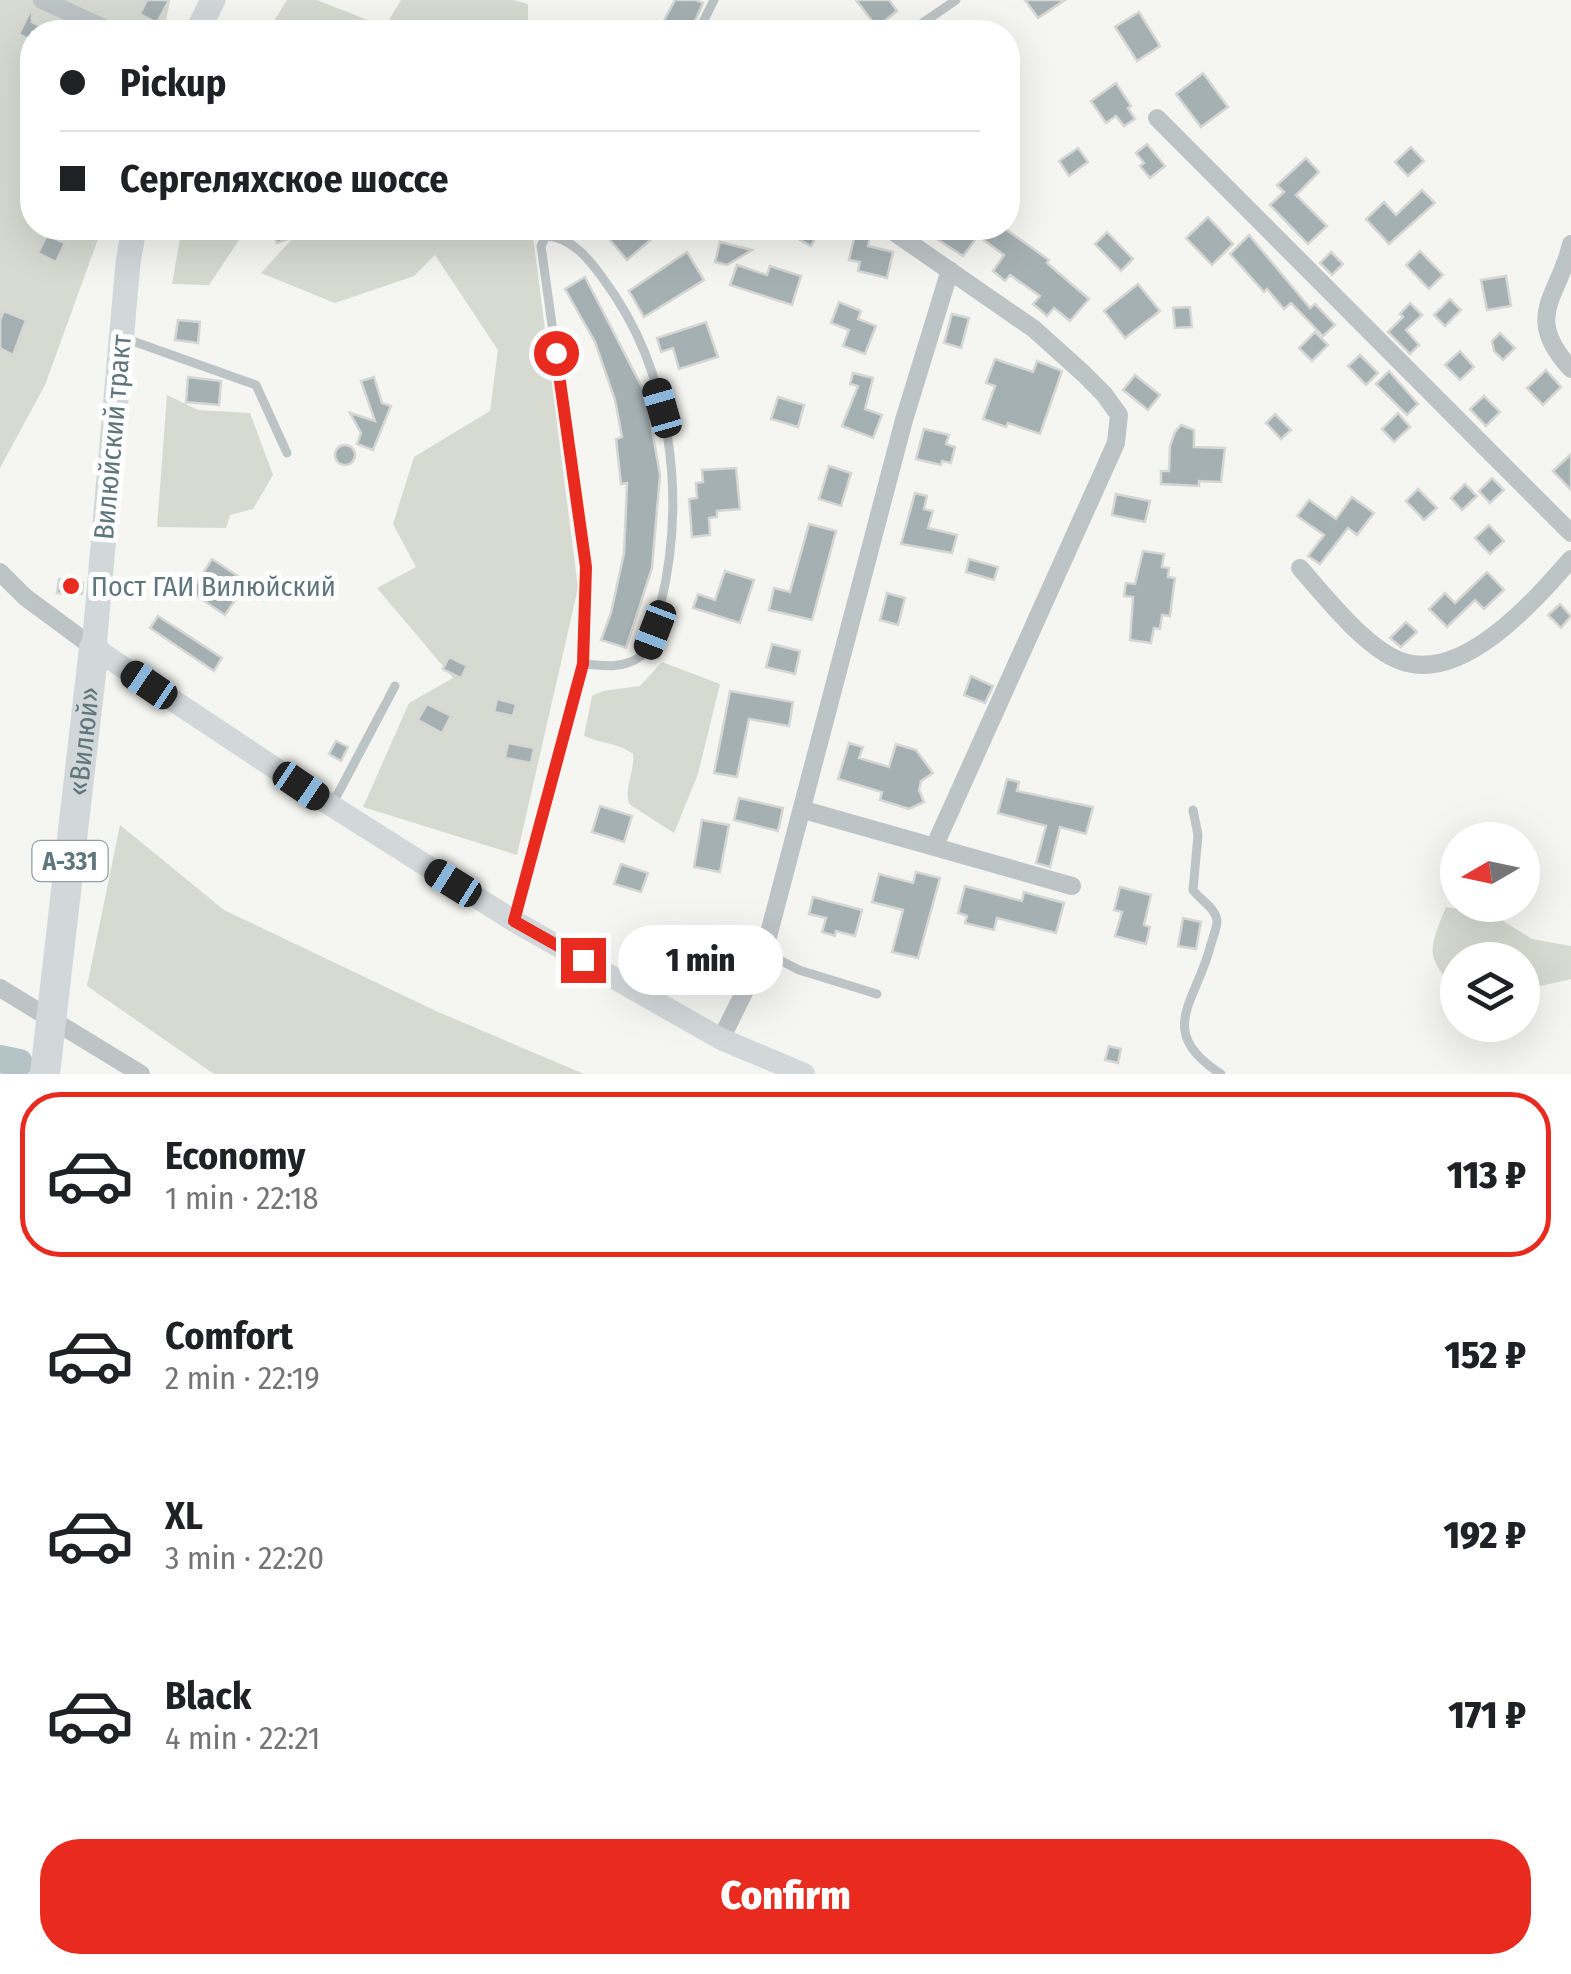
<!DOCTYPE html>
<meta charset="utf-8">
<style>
body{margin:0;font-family:"Fira Sans Condensed",sans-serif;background:#f6f6f6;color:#202124;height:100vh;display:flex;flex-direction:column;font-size:38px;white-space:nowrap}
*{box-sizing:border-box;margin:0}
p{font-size:32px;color:#757577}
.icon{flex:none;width:55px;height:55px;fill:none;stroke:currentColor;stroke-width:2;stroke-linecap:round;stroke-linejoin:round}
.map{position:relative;height:1074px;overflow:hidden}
.side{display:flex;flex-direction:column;background:#fff;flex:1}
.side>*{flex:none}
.guide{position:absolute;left:20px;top:20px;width:1000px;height:220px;border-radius:40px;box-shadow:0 10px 40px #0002;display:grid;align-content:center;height:220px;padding:0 40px;background:#fff}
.needle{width:65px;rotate:261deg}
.controls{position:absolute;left:1440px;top:822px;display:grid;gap:20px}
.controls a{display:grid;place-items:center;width:100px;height:100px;border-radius:50%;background:#fff;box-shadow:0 10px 40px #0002;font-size:50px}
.end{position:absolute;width:45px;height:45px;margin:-22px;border:12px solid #e82a1f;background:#fff;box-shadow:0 0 0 5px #fff}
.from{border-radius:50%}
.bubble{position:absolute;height:70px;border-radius:35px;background:#fff;box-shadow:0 10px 40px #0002;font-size:32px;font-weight:800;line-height:70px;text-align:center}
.car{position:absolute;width:30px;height:60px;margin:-30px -15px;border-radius:12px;box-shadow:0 0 8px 2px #0007;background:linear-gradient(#222 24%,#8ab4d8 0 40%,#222 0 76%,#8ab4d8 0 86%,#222 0)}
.guide b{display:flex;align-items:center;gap:35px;height:95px;font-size:38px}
.guide b+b{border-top:2px solid #e0e0e0}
.guide i{width:25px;height:25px;background:#202124}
ul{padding:18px 0 0;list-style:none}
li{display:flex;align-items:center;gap:30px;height:165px;margin:0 20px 15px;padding:0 20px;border:5px solid transparent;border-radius:40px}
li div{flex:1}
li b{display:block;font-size:38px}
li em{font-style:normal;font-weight:800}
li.active{border-color:#e82a1f}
li>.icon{width:90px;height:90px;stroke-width:1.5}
.primary-button{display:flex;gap:20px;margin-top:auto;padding:20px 40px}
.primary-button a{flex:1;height:115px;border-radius:40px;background:#e82a1f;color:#fff;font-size:40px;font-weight:800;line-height:115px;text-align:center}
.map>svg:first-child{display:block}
.green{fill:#d6dad0}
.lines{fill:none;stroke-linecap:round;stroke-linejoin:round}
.river{stroke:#b4c4c6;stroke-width:28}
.building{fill:#a5b0b3;stroke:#d6d6d4;stroke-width:2.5}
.lane{stroke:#bdc4c6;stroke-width:9}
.street{stroke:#bdc4c6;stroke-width:18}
.secondary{stroke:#d2d8da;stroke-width:22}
.primary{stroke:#d2d8da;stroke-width:25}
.highway{stroke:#d2d8da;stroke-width:30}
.route{stroke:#e82a1f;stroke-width:12}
.poi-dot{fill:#e82a1f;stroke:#fff;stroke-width:4}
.labels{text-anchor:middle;stroke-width:10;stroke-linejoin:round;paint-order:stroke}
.shield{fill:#fff;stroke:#8f9fa4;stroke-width:2.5}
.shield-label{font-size:25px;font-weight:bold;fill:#5f767d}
.street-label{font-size:28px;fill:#5f767d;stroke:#fff}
.poi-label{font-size:28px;fill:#5f767d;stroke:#fff;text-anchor:start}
</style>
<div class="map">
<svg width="1571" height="1074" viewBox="0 0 1571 1074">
<rect width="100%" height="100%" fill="#f5f5f1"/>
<g class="green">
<path d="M0,0H170L164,32H32V228H102L45,385L0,468Z"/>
<path d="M287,0H317L385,27L401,0H513L528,4V32H267Z"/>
<path d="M182,228H247L209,285L172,284Z"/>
<path d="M302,228H532L578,588L517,855L363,807L409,703L453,678L377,588L416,567L393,524L414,457L490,411L498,350L435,255L414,276L335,303L261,273Z"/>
<path d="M167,395L198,410L250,413L273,475L253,509L230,515L226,528L157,527Z"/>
<path d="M662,662L720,684L698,774L674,833L629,804C624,785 635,772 633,754C617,742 601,744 584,736L592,696L603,691L640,686Z"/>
<path d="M120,825L224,910L436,1011L584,1074H214L87,986Z"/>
<path d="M1446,907L1492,914L1532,939L1571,946V979L1523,990L1522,960H1458L1457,990C1424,957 1429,949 1446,907Z"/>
</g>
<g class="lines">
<path class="river" d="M0,1059L19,1063"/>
</g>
<g class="building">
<path d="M147,0H169L157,23L140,14Z"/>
<path d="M675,0H696L703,3L690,32H658Z"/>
<path d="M856,0H889L897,11L877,27Z"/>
<path d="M1025,0H1065L1038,18Z"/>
<path d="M32,8V22L52,32H32V41L19,34Z"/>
<path d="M1139,12L1160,46L1137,61L1115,27Z"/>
<path d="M1203,73L1228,107L1201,127L1176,94Z"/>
<path d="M1116,83L1131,106L1128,108L1135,119L1124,126L1116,116L1106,123L1091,101Z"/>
<path d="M1147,144L1165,166L1150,178L1140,166L1144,163L1136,153Z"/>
<path d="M1411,147L1424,161L1408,176L1395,162Z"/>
<path d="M1078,148L1088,162L1069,176L1059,161Z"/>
<path d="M1306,158L1319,172L1296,195L1327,226L1308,244L1270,205L1284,192L1277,185Z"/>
<path d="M1422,190L1435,203L1389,244L1366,219L1384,202L1396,215Z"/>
<path d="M1208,217L1233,244L1212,265L1186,238Z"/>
<path d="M271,228H316V229L277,243Z"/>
<path d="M600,228H648L655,236L627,260Z"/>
<path d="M807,228H821L811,246L800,240Z"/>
<path d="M920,228H1004L1049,260L1047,263L1089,299L1070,321L1054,308L1047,316L1033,304L1040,296L1010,275L1005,281L993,271L1004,255L978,236L963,256Z"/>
<path d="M1107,232L1133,259L1121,271L1095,244Z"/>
<path d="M855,234L870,237L868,246L893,252L887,278L858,271L860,262L849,260Z"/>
<path d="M47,235L65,243L56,262L38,253Z"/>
<path d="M1249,235L1310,308L1315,304L1335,325L1323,336L1291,303L1284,309L1267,289L1264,292L1230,254Z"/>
<path d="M720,242L752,250L727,265L715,262Z"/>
<path d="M1420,251L1443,275L1429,289L1406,265Z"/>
<path d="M687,252L704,280L644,317L629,291Z"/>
<path d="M1331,252L1343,264L1332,275L1320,263Z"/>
<path d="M737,265L767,275L770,266L801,276L792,305L730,285Z"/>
<path d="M1506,276L1511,306L1487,310L1481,280Z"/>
<path d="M585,277L646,395L660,475L652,568L626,648L601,640L611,613L624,553L627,483L621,484L616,439L622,437L615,400L595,342L565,289Z"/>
<path d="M1138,284L1160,311L1125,338L1104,311Z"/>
<path d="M1450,299L1461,310L1445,326L1434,315Z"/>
<path d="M839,302L861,311L858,319L876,326L865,354L843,346L849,330L831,323Z"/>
<path d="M1410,303L1422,315L1406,330L1419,345L1410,354L1388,332L1403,317L1400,314Z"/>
<path d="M1190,307L1192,327L1175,328L1173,308Z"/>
<path d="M4,311L26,320L13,355L0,348V320Z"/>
<path d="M952,314L969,318L961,348L944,343Z"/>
<path d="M178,320L200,322L198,343L175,340Z"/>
<path d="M706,322L718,357L679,369L673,348L661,352L657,338Z"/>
<path d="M1315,332L1328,345L1312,361L1299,348Z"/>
<path d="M1500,333L1515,348L1503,360L1494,351L1492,341Z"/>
<path d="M1460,351L1474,367L1460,380L1445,365Z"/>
<path d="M1360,355L1378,373L1366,385L1348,366Z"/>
<path d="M995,359L1033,372L1037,361L1062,371L1040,434L1008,423L1006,427L983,419L995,386L986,383Z"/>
<path d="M1546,370L1561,387L1543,405L1527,388Z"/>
<path d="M1389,371L1418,404L1407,415L1376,384Z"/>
<path d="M853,373L873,378L865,409L882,415L873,438L842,426L858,386L850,384Z"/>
<path d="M1135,375L1160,395L1148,410L1123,390Z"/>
<path d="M188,377L221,381L219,405L186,402Z"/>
<path d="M374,377L382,403L391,406L373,450L357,444L361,433L350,413L375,421L361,381Z"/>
<path d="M1484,396L1500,412L1486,426L1470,409Z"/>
<path d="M778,397L804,405L798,427L771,419Z"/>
<path d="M1398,413L1410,427L1394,442L1382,429Z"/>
<path d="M1275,414L1291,430L1281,439L1266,423Z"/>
<path d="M1181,425L1194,430V447L1225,448L1221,482L1199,481V486L1161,484V471H1169L1170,446L1175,432Z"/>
<path d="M924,429L949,435L946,444L955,447L951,463L942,461L941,465L916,459Z"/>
<circle cx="345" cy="455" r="10"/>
<path d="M1571,454V490L1553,471Z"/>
<path d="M829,466L851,473L841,506L819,499Z"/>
<path d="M736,468L740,509L717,511V517L709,518L710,535L692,537L689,499L697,498L696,483L703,482L702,470Z"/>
<path d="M1492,478L1504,490L1490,503L1479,491Z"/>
<path d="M1465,484L1477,496L1462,510L1451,498Z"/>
<path d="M1418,489L1437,508L1424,520L1406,501Z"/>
<path d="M915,493L927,496L924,509L933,511L928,528L957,535L952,553L901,544Z"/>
<path d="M1116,494L1150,501L1145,522L1112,515Z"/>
<path d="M1352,497L1374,513L1357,535L1348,528L1320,564L1308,556L1324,535L1297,516L1309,500L1336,519Z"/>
<path d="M809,524L836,531L812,620L769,610L774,588L790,592Z"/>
<path d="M1489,525L1504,541L1490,554L1475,538Z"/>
<path d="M1143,551L1164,554L1162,567L1169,568L1168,577L1175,578L1170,616L1162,615L1160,629L1154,628L1151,643L1130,640L1133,597L1124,596L1126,583L1135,584Z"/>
<path d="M212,559L247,582L225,615L191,592Z"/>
<path d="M969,559L998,567L994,580L966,572Z"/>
<path d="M725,571L754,580L740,623L693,608L698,594L715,600Z"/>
<path d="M1487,572L1504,590L1484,609L1475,600L1447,627L1429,609L1445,593L1455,603Z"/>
<path d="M59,579L83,583L82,594L57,593Z"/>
<path d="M887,593L905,598L898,625L880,620Z"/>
<path d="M1560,604L1571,616L1561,628L1548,615Z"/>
<path d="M158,616L222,658L214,671L150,628Z"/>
<path d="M1406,622L1417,632L1401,647L1390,638Z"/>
<path d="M772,644L800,651L795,674L766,667Z"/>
<path d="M449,657L467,666L461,678L443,669Z"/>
<path d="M971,676L993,686L985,703L964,695Z"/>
<path d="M730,691L793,702L789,726L749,719L737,777L714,773Z"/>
<path d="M497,699L516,704L513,716L494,712Z"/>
<path d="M427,704L451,716L442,733L418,720Z"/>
<path d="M336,741L348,747L341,761L329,754Z"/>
<path d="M508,743L534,748L531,763L505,758Z"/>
<path d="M849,743L863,747L859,758L889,767L896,744L916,750L933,773L921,781L919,790L924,802L909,809L880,800L882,792L838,779Z"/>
<path d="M1007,779L1019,782L1017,791L1093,807L1086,834L1060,827L1050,867L1036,863L1046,826L998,813Z"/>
<path d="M739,798L783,808L778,831L734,820Z"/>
<path d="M600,806L632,816L624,842L592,832Z"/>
<path d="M702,820L729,825L720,872L694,867Z"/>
<path d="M621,864L648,873L641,892L614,884Z"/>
<path d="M916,872L940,878L918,958L892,952L903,910L872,902L879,874L913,883Z"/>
<path d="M965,886L1022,901L1024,892L1064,903L1056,933L997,918L994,930L965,923L967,916L958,913Z"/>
<path d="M1120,887L1151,895L1144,925L1150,927L1146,944L1115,936L1122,912L1114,910Z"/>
<path d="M813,897L862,910L855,936L836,931L835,936L822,932L826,918L809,914Z"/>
<path d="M1183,918L1201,922L1196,949L1178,946Z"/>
<path d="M1109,1046L1121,1049L1118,1063L1105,1060Z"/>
</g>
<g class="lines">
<g class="lane">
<path d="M918,26L956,0"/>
<path d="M698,32L714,0"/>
<path d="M124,338L256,385L287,453"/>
<path d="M333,803L395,686"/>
<path d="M1193,810L1198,835L1193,890C1200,900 1216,908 1217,921C1217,928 1213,937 1211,944C1197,1002 1154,1031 1221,1074"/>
<path d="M515,919L583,664L586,567L541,246L546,236C572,237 590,260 604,280C672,371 687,499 660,607C657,622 654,646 641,656C624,669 603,666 583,664"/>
<path d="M764,952L799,970L877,994"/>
</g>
<g class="street">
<path d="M42,0L113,32"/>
<path d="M1157,118L1571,533"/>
<path d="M888,228L1034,329L1084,374L1104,394L1119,415L1116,443L935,845"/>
<path d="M1571,244C1559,297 1522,316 1571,369"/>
<path d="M1300,568C1325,596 1365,648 1401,661C1463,684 1536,599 1571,559"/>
<path d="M0,572L25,597L94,648"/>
<path d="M804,810L1072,886"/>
<path d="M0,988L141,1074"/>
<path d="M721,1039L764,952L904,420L950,270"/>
</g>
<path class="secondary" d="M94,648L332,806L514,921L721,1039L804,1074"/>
<g class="primary">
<path d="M197,32L213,0"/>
<path d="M94,648L128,263L134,228"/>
</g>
<path class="highway" id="s1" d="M45,1074L94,648"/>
</g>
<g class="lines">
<path class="route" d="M556,353L586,567L583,664L514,921L583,960"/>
</g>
<circle class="poi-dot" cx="71" cy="586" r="10"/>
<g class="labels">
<rect class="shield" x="32.5" y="841" width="75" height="40" rx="8"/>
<g class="shield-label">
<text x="70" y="870">А-331</text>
</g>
<g class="street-label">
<text transform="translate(112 437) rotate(-85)" y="10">Вилюйский тракт</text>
<text dy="10" stroke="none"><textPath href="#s1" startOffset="335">«Вилюй»</textPath></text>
</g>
<g class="poi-label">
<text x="91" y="596">Пост ГАИ Вилюйский</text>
</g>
</g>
</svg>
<div class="controls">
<a><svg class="needle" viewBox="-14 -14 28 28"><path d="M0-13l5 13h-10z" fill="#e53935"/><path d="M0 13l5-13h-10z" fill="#757577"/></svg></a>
<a><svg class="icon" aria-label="layers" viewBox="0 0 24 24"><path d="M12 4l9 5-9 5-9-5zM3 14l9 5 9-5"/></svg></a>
</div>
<i class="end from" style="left:556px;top:353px"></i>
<i class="end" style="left:583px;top:960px"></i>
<div class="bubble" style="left:618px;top:925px;width:165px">1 min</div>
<i class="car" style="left:662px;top:408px;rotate:344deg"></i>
<i class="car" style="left:655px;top:630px;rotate:201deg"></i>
<i class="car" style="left:149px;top:685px;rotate:304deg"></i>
<i class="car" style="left:301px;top:786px;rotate:124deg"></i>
<i class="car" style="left:453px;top:883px;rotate:302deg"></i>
<div class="guide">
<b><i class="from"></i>Pickup</b>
<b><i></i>Сергеляхское шоссе</b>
</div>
</div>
<section class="side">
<ul>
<li class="active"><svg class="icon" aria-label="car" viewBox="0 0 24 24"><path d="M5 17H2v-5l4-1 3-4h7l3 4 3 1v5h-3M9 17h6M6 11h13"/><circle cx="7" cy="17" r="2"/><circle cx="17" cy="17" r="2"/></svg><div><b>Economy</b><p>1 min · 22:18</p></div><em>113 ₽</em></li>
<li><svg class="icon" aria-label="car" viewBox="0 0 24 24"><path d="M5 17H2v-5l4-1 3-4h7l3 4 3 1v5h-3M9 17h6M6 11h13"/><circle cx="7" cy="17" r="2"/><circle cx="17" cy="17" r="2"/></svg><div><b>Comfort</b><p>2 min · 22:19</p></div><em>152 ₽</em></li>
<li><svg class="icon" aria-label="car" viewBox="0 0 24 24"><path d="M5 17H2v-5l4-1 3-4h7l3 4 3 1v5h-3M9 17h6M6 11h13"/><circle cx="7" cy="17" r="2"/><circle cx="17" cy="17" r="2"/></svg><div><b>XL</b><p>3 min · 22:20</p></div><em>192 ₽</em></li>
<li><svg class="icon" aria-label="car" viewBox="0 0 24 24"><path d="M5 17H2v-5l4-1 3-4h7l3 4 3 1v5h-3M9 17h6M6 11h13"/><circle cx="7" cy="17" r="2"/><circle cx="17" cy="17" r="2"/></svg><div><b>Black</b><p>4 min · 22:21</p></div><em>171 ₽</em></li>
</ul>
<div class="primary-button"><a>Confirm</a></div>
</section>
